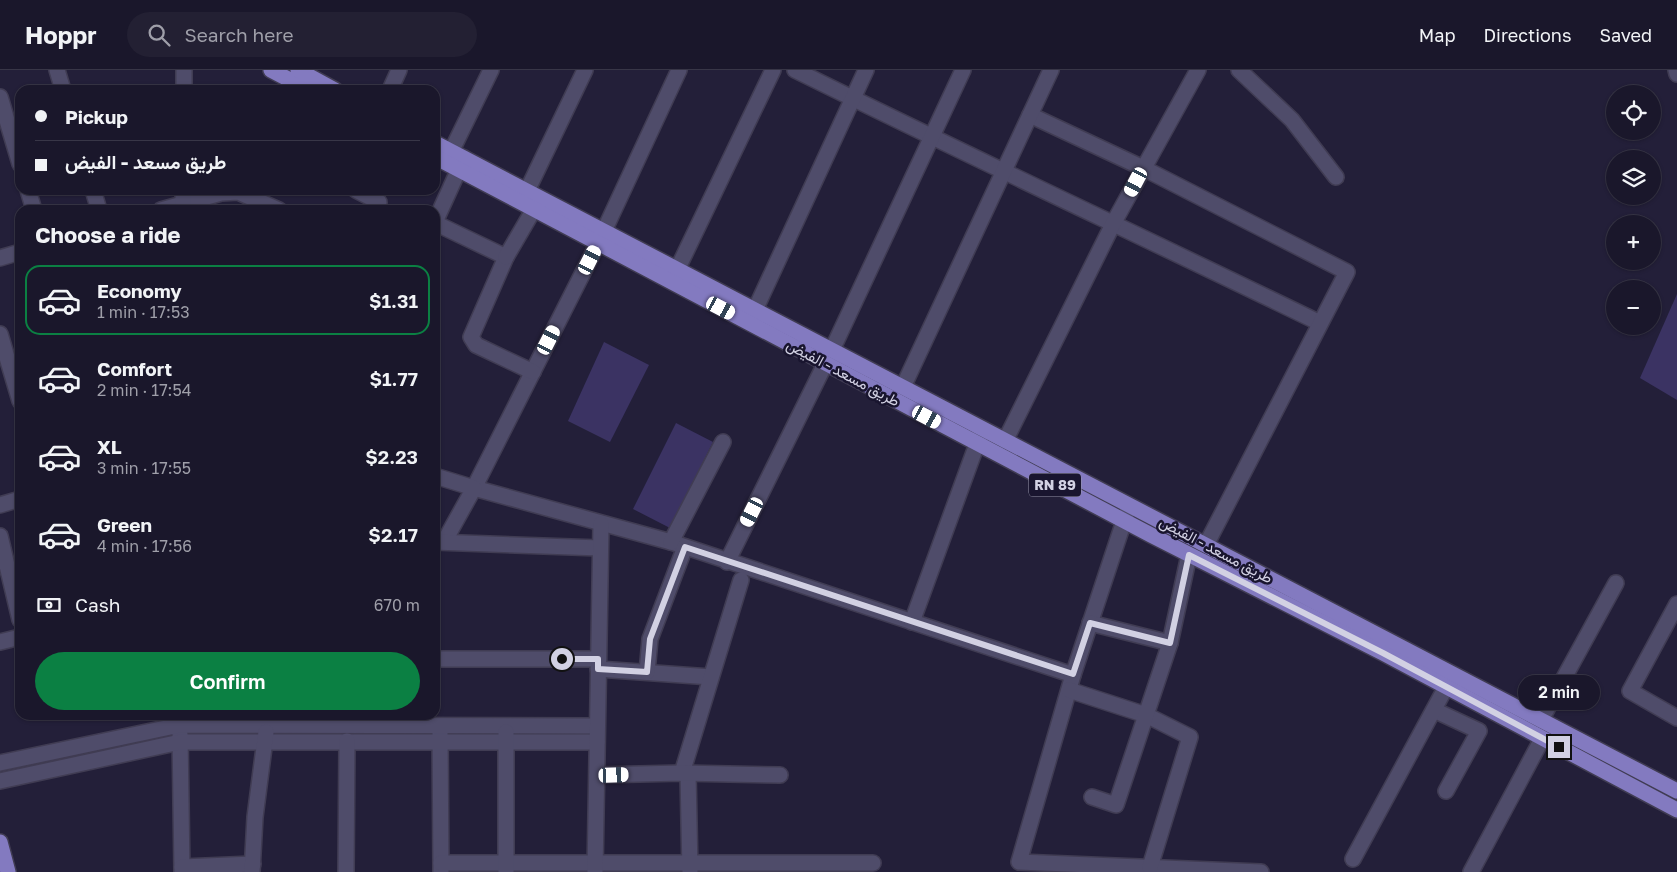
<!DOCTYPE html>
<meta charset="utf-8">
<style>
body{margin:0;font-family:"Golos Text",Vazirmatn,sans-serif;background:#232033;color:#f1f3f6;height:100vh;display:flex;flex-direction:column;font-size:19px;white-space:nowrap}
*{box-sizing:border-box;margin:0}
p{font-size:16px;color:#9f9fa9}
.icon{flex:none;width:28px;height:28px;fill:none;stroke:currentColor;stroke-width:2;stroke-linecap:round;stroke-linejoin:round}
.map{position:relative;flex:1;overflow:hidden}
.details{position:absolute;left:15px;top:135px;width:425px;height:515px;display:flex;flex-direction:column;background:#1a172b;border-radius:15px;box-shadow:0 1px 4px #0004,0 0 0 1px #383647}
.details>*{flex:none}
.guide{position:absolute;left:15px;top:15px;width:425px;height:110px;border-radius:15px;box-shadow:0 1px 4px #0004,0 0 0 1px #383647;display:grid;align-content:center;height:110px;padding:0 20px;background:#1a172b}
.tools{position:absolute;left:1606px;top:15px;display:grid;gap:10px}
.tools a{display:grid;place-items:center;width:55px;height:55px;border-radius:50%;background:#1a172b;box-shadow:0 1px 4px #0004,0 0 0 1px #383647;font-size:25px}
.end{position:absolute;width:22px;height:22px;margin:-11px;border:6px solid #d2d1e3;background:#111;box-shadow:0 0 0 2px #111}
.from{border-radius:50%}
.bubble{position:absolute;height:35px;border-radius:18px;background:#1a172b;box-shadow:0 1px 4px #0004,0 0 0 1px #383647;font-size:16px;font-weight:600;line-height:35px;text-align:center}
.car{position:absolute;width:15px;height:30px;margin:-15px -8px;border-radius:6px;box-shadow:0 0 4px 1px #0007;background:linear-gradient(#fff 24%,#345 0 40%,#fff 0 76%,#345 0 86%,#fff 0)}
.guide b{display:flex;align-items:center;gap:18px;height:48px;font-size:19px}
.guide b+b{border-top:1px solid #383647}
.guide i{width:12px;height:12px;background:#f1f3f6}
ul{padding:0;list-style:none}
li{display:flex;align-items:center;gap:15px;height:70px;margin:0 10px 8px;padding:0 10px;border:2px solid transparent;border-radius:15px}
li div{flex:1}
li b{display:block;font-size:19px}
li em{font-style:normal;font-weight:600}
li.active{border-color:#0b8043}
li>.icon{width:45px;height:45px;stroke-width:1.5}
h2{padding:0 20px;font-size:22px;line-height:60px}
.pay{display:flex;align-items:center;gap:12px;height:55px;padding:0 20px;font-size:19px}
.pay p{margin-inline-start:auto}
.cta{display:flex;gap:10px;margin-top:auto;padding:10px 20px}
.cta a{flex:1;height:58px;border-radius:30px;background:#0b8043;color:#fff;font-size:20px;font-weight:600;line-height:58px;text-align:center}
header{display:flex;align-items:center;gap:30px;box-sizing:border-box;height:70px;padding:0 25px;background:#1a172b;border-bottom:1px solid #383647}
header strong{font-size:24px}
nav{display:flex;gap:28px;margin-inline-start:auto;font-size:18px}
.search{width:350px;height:45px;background:#232033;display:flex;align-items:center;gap:12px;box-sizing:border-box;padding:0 18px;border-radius:28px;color:#9f9fa9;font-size:19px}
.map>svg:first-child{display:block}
.green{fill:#3b3363}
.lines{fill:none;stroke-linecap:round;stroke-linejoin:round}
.minor-casing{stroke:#403c53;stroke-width:18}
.major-casing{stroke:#403c53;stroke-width:18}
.minor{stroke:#4f4c6a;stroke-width:15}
.major{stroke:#837ac0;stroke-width:15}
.route{stroke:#d2d1e3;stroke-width:6}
.labels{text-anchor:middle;stroke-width:5;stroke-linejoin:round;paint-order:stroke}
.shield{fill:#19152f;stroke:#9a99ad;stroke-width:1}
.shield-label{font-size:14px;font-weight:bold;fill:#d2d1e3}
.street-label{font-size:15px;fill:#d2d1e3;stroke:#19152f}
</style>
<header>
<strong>Hoppr</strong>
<div class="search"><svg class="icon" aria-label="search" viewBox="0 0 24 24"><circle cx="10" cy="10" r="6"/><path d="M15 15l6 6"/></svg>Search here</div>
<nav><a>Map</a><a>Directions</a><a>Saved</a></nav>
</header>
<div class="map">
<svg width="1677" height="802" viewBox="0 0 1677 802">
<rect width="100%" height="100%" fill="#231f39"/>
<g class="green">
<path d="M1677,224V330L1640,308Z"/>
<path d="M604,272L649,295L610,372L568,351Z"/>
<path d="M676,353L713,372L670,458L633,439Z"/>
</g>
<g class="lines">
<g class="minor-casing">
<g id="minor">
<path d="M57,0L63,20"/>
<path d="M184,0V20"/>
<path d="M679,0L604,161L474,418L671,472L1073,605"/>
<path d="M795,0C969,86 1145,168 1320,253"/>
<path d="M1239,0L1292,50L1336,107"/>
<path d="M1676,0L1677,4"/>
<path d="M390,20L399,0"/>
<path d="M0,27L20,94"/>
<path d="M1030,45L1143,98L1347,202L1206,475"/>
<path d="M451,82L491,0"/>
<path d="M28,120L34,140"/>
<path d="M93,120L99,140"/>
<path d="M356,120L379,132"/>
<path d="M527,121L585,0"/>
<path d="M161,140L221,123L238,122L279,140"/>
<path d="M183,140V120"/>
<path d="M435,152L464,88"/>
<path d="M435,153L506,187L471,267L476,275L533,302"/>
<path d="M506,187L534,139"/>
<path d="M0,188L20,182"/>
<path d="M677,200L773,0"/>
<path d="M755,240L866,0"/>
<path d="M0,264L20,331"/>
<path d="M903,317L1051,0"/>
<path d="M1005,371L1114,152L1198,0"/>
<path d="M435,406L474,418L444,472"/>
<path d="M0,435L20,429"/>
<path d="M1128,439L1073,605L1019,792L1261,802"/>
<path d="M0,466L20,550"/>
<path d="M435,472L600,478"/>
<path d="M671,472L723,372"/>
<path d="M727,492L832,280L963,0"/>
<path d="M1677,534L1630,621L1677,648"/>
<path d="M912,552L981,363"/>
<path d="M1090,553L1170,573"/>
<path d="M0,572L20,567"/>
<path d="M435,589H598"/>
<path d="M598,599L711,607"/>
<path d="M647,602L650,569L685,477"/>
<path d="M1069,620L1146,645L1190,667L1150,797"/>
<path d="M1434,640L1479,661L1446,721"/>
<path d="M1541,650L1616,513"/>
<path d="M440,662L441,802"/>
<path d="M180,664L182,802"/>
<path d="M0,693L180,655L597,656"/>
<path d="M682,703L741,510"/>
<path d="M688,703L690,802"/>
<path d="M597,705L682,703L780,705"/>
<path d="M0,711L180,672H597"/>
<path d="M1092,727L1116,735L1170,573L1189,485"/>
<path d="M1353,789L1446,617"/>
<path d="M441,793H873"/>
<path d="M182,797L253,794"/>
<path d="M252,802L255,747L266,662"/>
<path d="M346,802L347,671"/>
<path d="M506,802V662"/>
<path d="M595,802L601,454"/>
<path d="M1471,802L1542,669"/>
</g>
</g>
<g class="major-casing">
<g id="major">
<path d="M271,0L309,20"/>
<path d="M298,0L335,20"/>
<path d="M435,73L1677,721"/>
<path d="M435,87L1151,465L1383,583L1677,740"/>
<path d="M0,772L8,802"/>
</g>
</g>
<use href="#minor" class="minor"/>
<use href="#major" class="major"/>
</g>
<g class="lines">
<path class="route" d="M562,589H598V599L647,602L650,569L685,477L1073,604L1090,553L1170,573L1189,485L1383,583L1559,677"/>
</g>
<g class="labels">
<rect class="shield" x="1029" y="403.5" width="52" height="23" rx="4"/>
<g class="shield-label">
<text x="1055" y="420">RN 89</text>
</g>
<g class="street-label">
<text transform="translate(843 303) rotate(28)" y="5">طريق مسعد - الفيض</text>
<text transform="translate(1216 480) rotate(28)" y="5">طريق مسعد - الفيض</text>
</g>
</g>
</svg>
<div class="tools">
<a><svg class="icon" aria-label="locate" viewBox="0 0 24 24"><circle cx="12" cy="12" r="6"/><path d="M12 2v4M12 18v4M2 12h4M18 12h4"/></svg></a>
<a><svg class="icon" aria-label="layers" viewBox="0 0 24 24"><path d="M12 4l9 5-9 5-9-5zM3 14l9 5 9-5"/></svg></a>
<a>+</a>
<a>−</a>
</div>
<i class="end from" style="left:562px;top:589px"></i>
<i class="end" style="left:1559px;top:677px"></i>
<div class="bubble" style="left:1518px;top:605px;width:82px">2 min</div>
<i class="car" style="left:1136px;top:112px;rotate:208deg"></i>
<i class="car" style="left:590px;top:190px;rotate:27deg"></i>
<i class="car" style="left:721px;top:238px;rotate:118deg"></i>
<i class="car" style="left:549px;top:270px;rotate:27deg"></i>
<i class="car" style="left:927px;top:347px;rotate:118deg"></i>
<i class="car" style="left:752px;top:442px;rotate:207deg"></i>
<i class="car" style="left:614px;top:705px;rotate:88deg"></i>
<div class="guide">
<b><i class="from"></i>Pickup</b>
<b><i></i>طريق مسعد - الفيض</b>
</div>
<section class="details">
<h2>Choose a ride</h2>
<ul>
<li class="active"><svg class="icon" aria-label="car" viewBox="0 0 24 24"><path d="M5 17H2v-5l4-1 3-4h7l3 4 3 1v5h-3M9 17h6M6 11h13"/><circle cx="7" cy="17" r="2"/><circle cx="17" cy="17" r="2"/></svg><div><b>Economy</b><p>1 min · 17:53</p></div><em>$1.31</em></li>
<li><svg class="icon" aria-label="car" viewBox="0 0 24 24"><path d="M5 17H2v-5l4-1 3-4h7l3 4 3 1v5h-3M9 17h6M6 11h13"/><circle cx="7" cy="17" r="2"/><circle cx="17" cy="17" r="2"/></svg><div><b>Comfort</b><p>2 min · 17:54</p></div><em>$1.77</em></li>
<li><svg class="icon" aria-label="car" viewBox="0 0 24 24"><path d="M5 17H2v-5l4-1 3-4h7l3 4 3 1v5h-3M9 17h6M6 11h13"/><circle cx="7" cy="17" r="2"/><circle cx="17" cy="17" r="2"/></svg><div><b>XL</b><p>3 min · 17:55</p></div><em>$2.23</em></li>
<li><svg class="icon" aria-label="car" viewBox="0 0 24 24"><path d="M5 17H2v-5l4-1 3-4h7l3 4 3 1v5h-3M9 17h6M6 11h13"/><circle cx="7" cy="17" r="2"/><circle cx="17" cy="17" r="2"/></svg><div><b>Green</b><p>4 min · 17:56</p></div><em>$2.17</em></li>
</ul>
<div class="pay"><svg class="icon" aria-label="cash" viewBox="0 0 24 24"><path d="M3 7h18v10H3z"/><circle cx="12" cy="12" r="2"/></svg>Cash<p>670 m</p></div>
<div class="cta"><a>Confirm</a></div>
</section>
</div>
